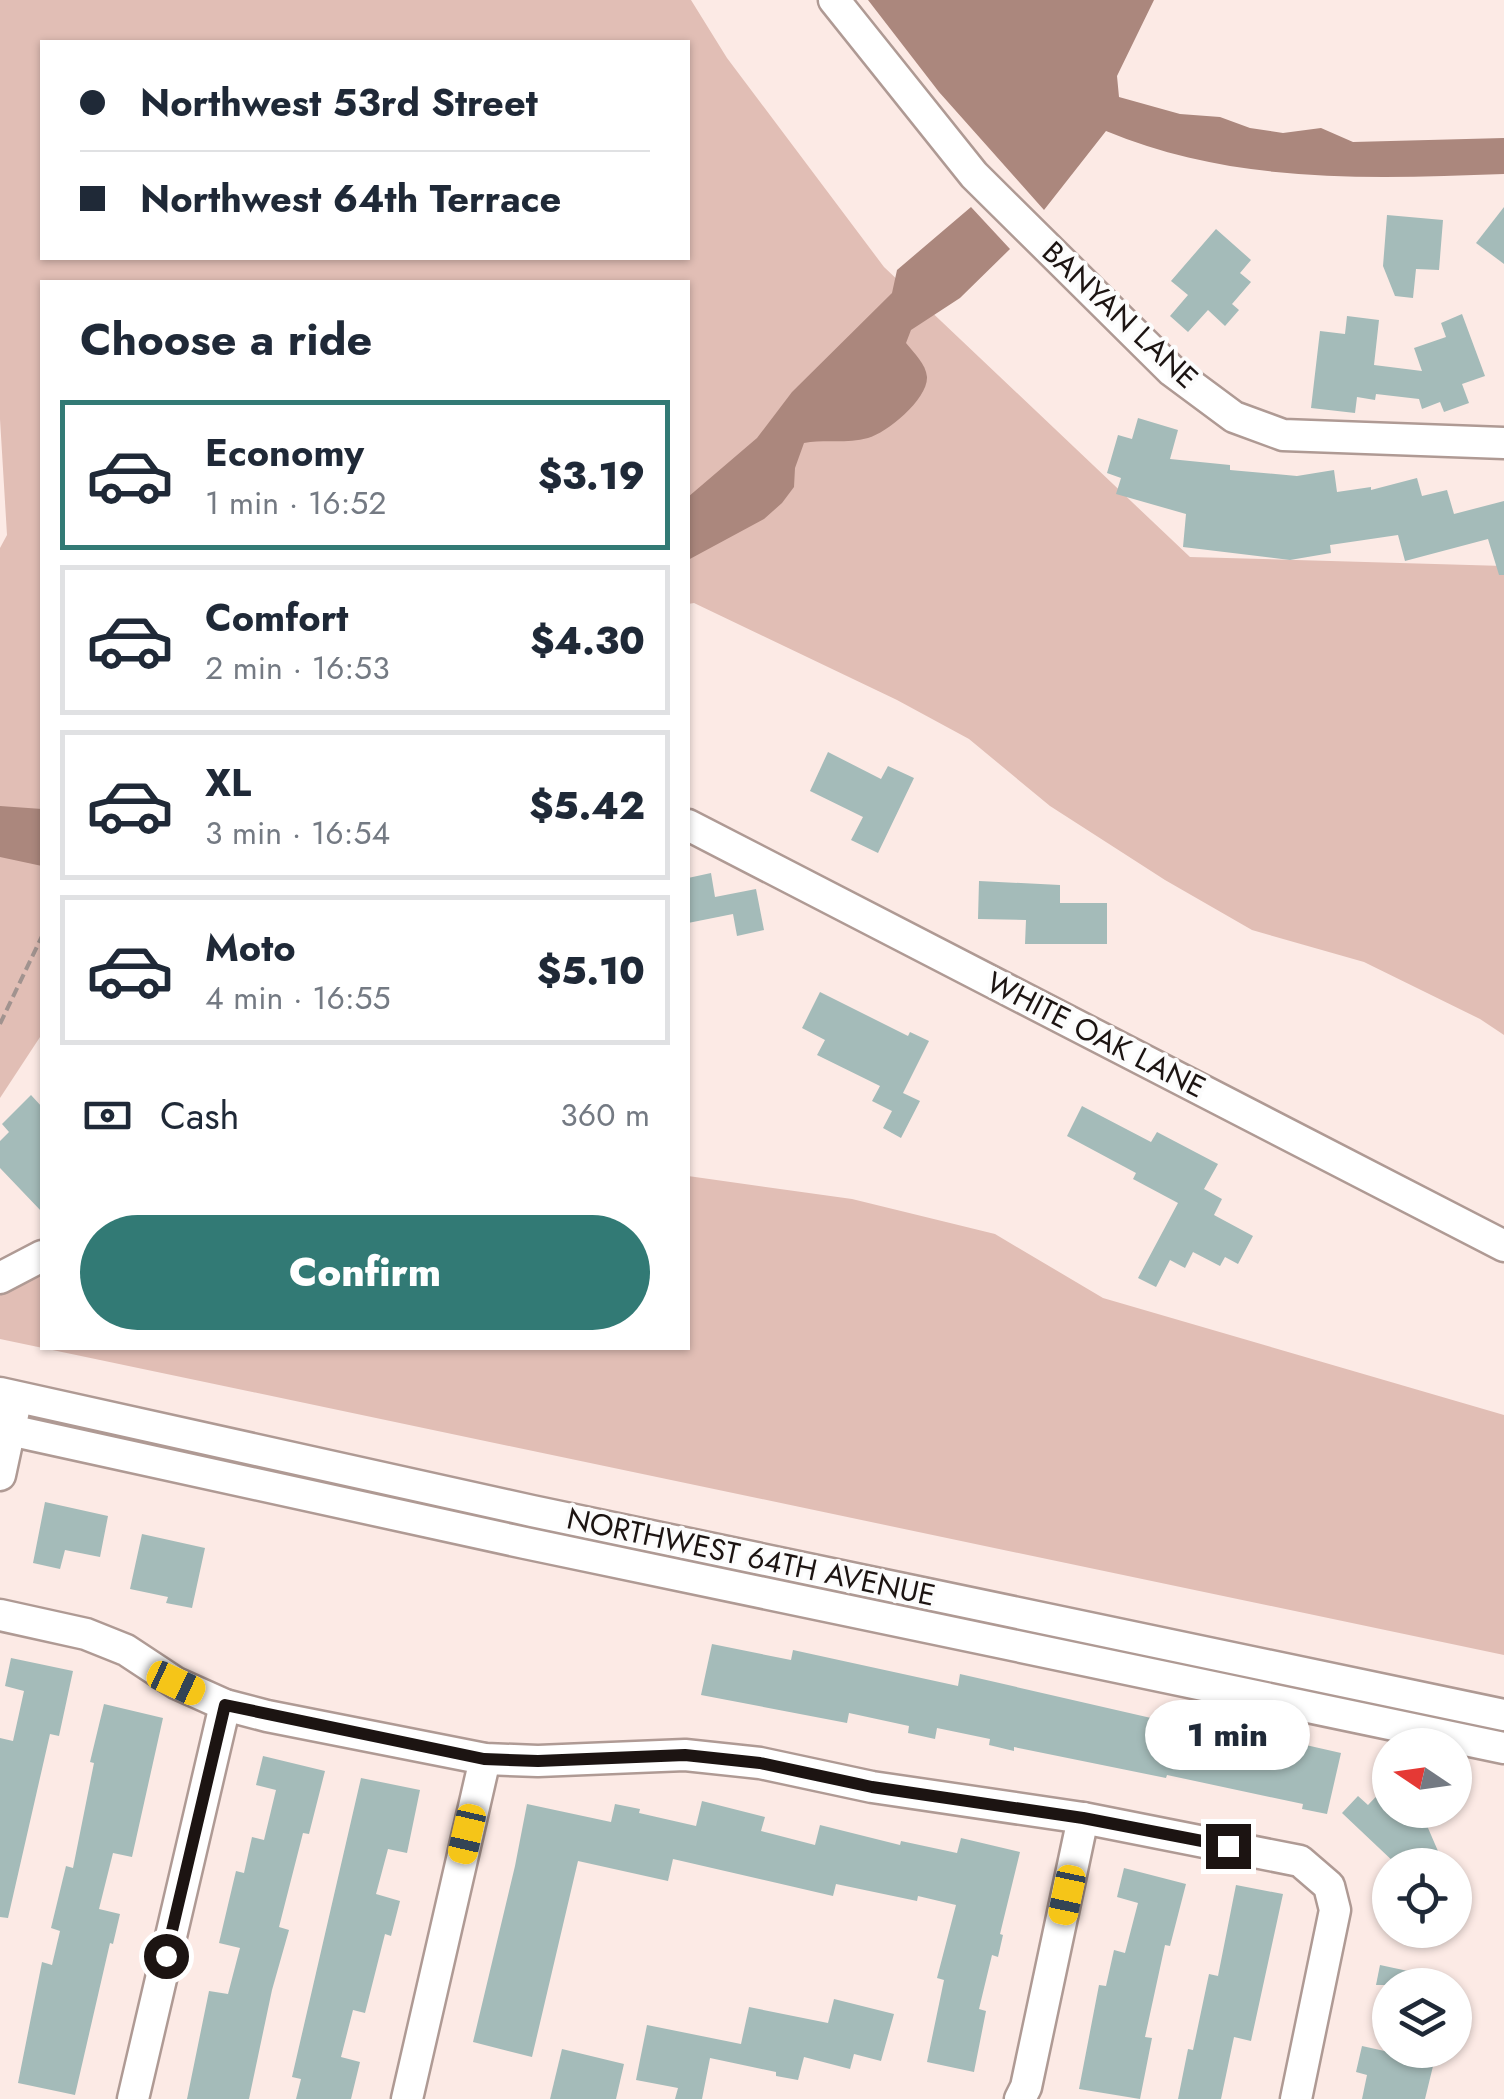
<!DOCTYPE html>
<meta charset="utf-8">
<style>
body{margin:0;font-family:Jost,sans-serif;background:#f6f6f7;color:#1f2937;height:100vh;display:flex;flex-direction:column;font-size:38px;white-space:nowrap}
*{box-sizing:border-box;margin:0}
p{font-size:32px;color:#747a83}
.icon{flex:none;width:55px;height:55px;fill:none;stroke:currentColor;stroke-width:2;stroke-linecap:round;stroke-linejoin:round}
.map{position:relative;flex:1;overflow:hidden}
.sheet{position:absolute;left:40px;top:280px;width:650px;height:1070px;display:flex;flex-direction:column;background:#fff;border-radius:0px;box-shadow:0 2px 8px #0004}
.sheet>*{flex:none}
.guide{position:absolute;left:40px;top:40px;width:650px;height:220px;border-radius:0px;box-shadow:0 2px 8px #0004;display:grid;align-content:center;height:220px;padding:0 40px;background:#fff}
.needle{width:65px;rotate:283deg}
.controls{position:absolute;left:1372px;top:1728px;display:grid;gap:20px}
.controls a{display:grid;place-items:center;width:100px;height:100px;border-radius:50%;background:#fff;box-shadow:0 2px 8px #0004;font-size:50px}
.end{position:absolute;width:45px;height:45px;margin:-22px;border:12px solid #1c1412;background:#fff;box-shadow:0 0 0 5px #fff}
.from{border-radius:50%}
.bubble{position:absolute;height:70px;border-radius:35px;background:#fff;box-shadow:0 2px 8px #0004;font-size:32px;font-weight:800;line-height:70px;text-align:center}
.car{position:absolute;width:30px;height:60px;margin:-30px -15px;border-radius:12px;box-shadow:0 0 8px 2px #0007;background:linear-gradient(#f5c518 24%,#345 0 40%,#f5c518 0 76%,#345 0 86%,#f5c518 0)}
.guide b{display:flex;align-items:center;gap:35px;height:95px;font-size:38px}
.guide b+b{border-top:2px solid #e0e1e3}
.guide i{width:25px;height:25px;background:#1f2937}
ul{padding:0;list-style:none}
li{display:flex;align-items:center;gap:30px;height:150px;margin:0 20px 15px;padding:0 20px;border:5px solid #e0e1e3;border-radius:0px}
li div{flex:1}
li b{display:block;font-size:38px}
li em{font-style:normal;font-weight:800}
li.on{border-color:#327a75}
li>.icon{width:90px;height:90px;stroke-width:1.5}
h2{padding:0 40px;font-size:45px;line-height:120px}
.pay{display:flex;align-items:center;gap:25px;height:110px;padding:0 40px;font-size:38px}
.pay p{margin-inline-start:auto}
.button{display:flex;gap:20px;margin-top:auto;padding:20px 40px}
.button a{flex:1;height:115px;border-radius:60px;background:#327a75;color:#fff;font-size:40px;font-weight:800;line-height:115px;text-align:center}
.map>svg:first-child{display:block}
.green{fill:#e1beb5;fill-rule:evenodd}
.water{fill:#ab877d}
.building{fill:#a4bbb9}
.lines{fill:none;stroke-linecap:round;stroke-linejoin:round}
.minor-casing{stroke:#af9a94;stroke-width:35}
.path{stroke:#a1938f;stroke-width:4;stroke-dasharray:10 5;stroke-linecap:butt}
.minor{stroke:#fff;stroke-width:30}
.route{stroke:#1c1412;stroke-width:12}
.labels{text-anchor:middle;stroke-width:8;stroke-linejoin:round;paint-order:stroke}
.street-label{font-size:30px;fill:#1c1412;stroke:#fcfcfc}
</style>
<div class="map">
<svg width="1504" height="2099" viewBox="0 0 1504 2099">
<rect width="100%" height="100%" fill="#fceae5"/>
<g class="green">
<path d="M0,0H691L727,58L884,267L1190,557L1504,566V1035L1480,1019L1364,962L1252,930L1165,880L1050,806L969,739L897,700L694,603L688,604V282H42V1034L0,1098V548L7,535L0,419ZM42,42H688V258H42Z"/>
<path d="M688,1176L852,1199L995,1234L1103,1298L1504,1415V1655L0,1339V1289L20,1285L42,1272V1348H688Z"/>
</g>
<g class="water">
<path d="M868,0H1154L1117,76L1119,97L1180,114L1220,117L1250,128L1283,133L1321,128L1353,142L1504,138V174C1367,179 1234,184 1106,131L1044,210L939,92Z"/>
<path d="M971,207L1010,249L960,298L911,330L906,343C914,353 926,364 927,377C928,399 887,433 868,438C847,444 825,439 804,443L795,468L794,487L782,503L764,519L688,560V497L757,438L792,392L892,293L897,270Z"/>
<path d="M0,806L42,809V866L0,857Z"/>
</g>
<g class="building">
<path d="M1504,207V264L1476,243Z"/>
<path d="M1387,215L1443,220L1439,270L1416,269L1413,298L1395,296L1383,266Z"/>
<path d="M1216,229L1251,260L1240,273L1251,282L1232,304L1239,310L1225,326L1208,310L1188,332L1170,316L1188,295L1171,281Z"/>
<path d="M1462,314L1485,376L1462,384L1469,403L1444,412L1440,402L1422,409L1419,399L1376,394L1375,400L1357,397L1355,413L1311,408L1320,331L1345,334L1347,316L1379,320L1374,365L1422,371L1414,348L1446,337L1441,323Z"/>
<path d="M1138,418L1178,430L1170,459L1230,465V470L1297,476L1334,470L1337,492L1371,487V490L1417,478L1422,496L1447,490L1454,514L1504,501V575H1499L1488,539L1405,561L1398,535L1330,545L1331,553L1290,560L1183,547L1186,514L1116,494L1121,478L1107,473L1118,435L1132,439Z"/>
<path d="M828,752L881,779L888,766L914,778L878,853L851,840L863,817L810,791Z"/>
<path d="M711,873L715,897L756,889L764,930L737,936L733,914L688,923V878Z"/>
<path d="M979,881L1060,885V903H1107V944H1025L1026,920L978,919Z"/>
<path d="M820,992L908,1036L910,1032L929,1041L903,1093L920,1101L901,1138L883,1128L892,1111L872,1101L880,1086L817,1055L825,1040L802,1028Z"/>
<path d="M31,1095L42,1107V1212L0,1168V1141L9,1132L2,1124Z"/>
<path d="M1082,1106L1151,1142L1157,1132L1218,1164L1204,1189L1222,1199L1214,1215L1253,1236L1238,1264L1225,1257L1220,1266L1193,1252L1185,1268L1170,1260L1156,1287L1138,1278L1178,1203L1133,1179L1136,1173L1067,1136Z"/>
<path d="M45,1502L108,1516L100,1557L65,1550L60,1569L33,1563Z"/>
<path d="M142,1534L205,1548L192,1608L166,1603L168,1597L130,1589Z"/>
<path d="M712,1644L791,1660L793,1650L958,1686L960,1674L1273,1746L1275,1738L1341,1753L1327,1814L1302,1809L1303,1804L1167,1775L1166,1778L1014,1747V1751L989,1745L990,1739L937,1728L935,1739L908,1733L909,1726L849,1713L847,1723L701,1695Z"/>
<path d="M11,1658L73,1671L59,1736L50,1734L8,1918L0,1917V1738L13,1741L24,1691L5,1686Z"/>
<path d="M104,1704L163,1718L132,1857L113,1853L99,1909L120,1914L113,1944L110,1943L75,2095L18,2083L42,1962L52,1965L60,1931L51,1928L66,1866L73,1868L94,1763L90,1762Z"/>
<path d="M263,1756L325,1771L309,1834L303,1833L279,1927L289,1930L272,1990L249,2099H187L209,1991L228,1994L240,1948L219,1943L236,1871L244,1873L252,1837L264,1840L276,1790L256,1785Z"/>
<path d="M361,1778L420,1790L407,1853L388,1849L376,1894L400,1901L391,1936L385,1934L365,2013L353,2010L341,2057L360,2062L351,2099H296L301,2079L292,2077Z"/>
<path d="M1390,1782V1810H1418L1427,1819L1425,1821L1444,1865H1397L1342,1813L1358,1796L1368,1805Z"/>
<path d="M702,1801L765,1817L761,1831L815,1845L820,1825L900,1845L901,1841L957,1853L961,1838L1020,1852L1000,1934L1003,1935L998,1957L992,1955L979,2009L986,2011L974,2072L927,2062L944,1980L937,1978L956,1905L918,1896L917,1901L836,1884L833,1896L673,1859L668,1881L578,1861L532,2057L473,2042L515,1866L527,1804L611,1822L615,1804L640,1809L639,1813L696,1826Z"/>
<path d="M1124,1868L1186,1884L1170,1946L1165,1945L1145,2037L1152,2038L1140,2099L1079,2089L1099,1985L1106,1986L1114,1950L1125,1953L1138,1903L1117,1897Z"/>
<path d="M1236,1885L1283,1894L1251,2041L1234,2037L1221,2099H1178L1188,2049L1193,2050L1209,1974L1218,1976Z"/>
<path d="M1380,1965L1436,1977L1435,1985H1376Z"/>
<path d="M834,1999L894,2014L881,2061L854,2054L850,2069L804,2057L798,2080L776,2076V2072L710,2058L702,2099H675L678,2088L636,2080L647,2025L741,2044L749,2007L828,2023Z"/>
<path d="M1362,2046L1434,2062L1425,2099H1362L1367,2075L1356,2072Z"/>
<path d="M562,2049L624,2064L616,2099H550Z"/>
</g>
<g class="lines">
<g class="minor-casing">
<g id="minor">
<path d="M834,0L974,175L1172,371L1234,417L1283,435L1504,443"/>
<path d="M688,825L1504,1246"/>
<path d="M0,1278L42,1256"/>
<path d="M0,1393L532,1511L1504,1715"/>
<path d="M0,1428L525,1543L1504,1748"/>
<path d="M0,1475L14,1410"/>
<path d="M0,1615L86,1634L126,1650L176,1683L225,1705L267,1716L485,1759L538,1761L685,1755L760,1763L872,1787L1083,1818L1300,1861L1329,1886L1335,1910L1296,2099"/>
<path d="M133,2099L225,1705"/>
<path d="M407,2099L485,1759"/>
<path d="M1020,2099L1026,2087L1083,1818"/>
</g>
</g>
<path class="path" d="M0,1024L42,936"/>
<use href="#minor" class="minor"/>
</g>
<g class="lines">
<path class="route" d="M166,1956L225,1705L484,1759L538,1761L685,1755L760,1763L872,1787L1083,1818L1228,1846"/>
</g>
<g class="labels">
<g class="street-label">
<text transform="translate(1120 315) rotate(43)" y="10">BANYAN LANE</text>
<text transform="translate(1096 1035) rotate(27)" y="10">WHITE OAK LANE</text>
<text transform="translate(751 1557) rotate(12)" y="10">NORTHWEST 64TH AVENUE</text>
</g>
</g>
</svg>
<div class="controls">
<a><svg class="needle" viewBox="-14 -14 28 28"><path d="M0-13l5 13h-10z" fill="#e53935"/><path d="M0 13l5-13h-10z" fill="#747a83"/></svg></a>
<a><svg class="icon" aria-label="locate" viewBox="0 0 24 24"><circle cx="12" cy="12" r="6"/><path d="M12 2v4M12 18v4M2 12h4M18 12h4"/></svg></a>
<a><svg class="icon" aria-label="layers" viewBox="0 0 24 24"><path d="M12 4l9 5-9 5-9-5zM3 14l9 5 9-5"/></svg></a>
</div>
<i class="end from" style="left:166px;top:1956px"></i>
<i class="end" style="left:1228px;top:1846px"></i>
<div class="bubble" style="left:1145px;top:1700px;width:165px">1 min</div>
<i class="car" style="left:176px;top:1683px;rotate:115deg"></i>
<i class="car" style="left:467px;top:1834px;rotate:193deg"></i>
<i class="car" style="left:1067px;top:1895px;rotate:192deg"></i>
<div class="guide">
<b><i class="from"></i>Northwest 53rd Street</b>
<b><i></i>Northwest 64th Terrace</b>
</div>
<section class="sheet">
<h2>Choose a ride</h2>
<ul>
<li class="on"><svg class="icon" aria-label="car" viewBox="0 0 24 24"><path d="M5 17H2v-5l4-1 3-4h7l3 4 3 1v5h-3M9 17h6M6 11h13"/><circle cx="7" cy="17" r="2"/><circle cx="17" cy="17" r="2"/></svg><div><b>Economy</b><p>1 min · 16:52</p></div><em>$3.19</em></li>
<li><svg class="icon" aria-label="car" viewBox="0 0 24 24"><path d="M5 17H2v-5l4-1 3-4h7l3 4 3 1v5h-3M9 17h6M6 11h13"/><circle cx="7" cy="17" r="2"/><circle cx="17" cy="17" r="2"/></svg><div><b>Comfort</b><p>2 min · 16:53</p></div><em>$4.30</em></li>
<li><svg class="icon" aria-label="car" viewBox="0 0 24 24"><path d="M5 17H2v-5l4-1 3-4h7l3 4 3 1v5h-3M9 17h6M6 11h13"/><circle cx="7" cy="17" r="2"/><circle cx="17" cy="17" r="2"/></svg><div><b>XL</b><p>3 min · 16:54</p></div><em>$5.42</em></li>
<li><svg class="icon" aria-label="car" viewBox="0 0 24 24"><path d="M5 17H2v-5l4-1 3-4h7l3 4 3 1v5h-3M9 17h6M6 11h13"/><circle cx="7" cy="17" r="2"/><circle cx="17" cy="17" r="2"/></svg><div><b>Moto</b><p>4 min · 16:55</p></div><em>$5.10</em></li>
</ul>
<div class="pay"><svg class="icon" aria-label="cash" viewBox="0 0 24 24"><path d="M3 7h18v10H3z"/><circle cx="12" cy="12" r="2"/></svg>Cash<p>360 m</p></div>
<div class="button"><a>Confirm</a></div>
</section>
</div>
